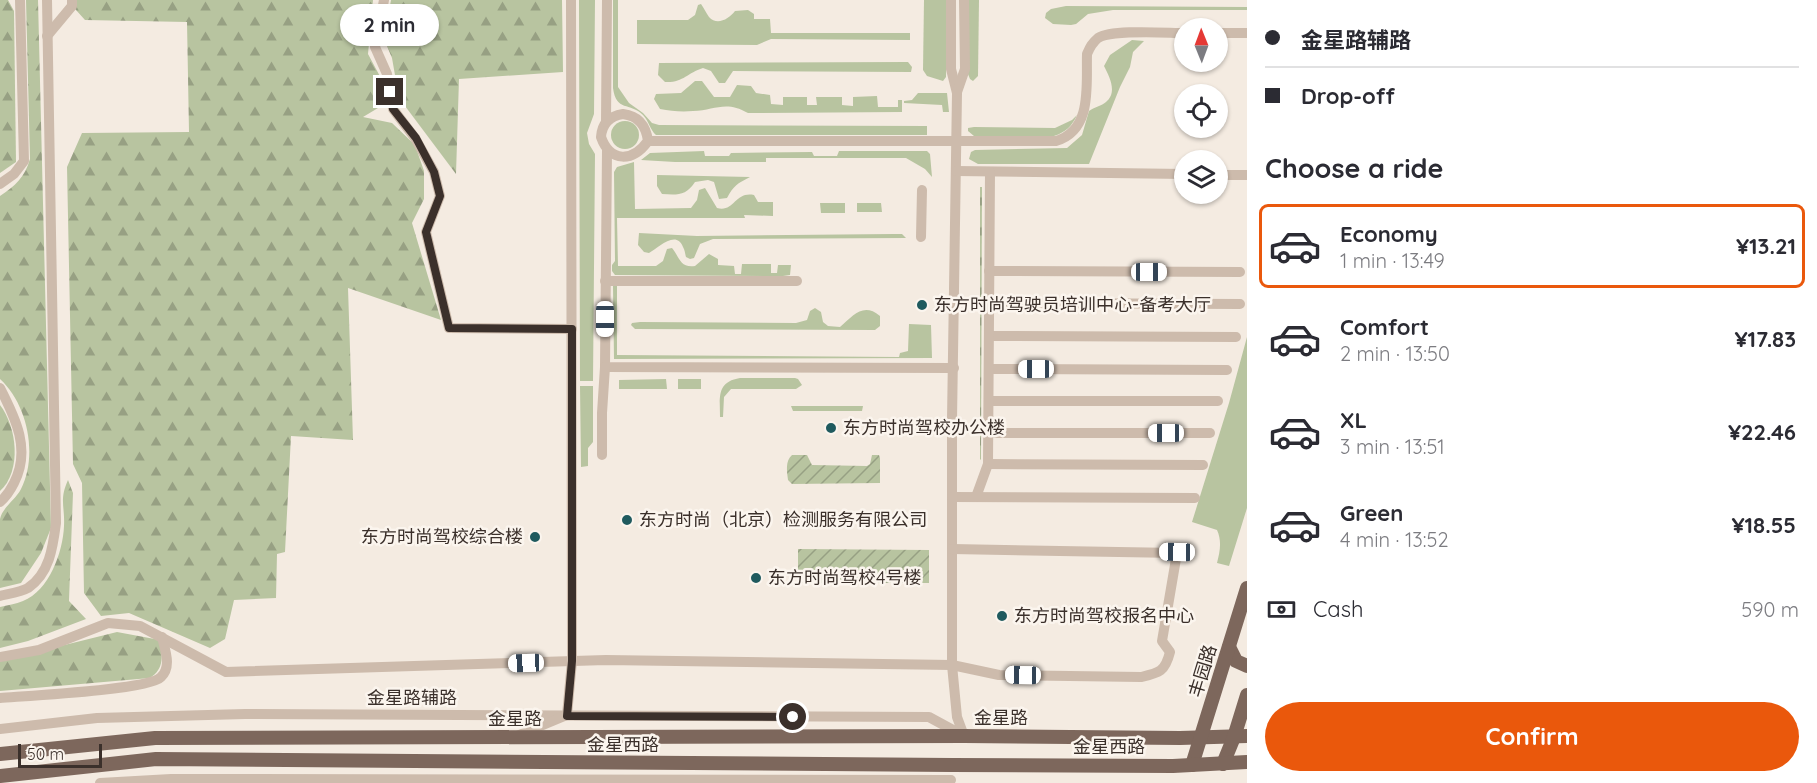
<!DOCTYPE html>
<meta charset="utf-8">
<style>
body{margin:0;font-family:Quicksand,"Noto Sans SC",sans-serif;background:#f2f2f3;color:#2b2b33;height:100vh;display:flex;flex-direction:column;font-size:22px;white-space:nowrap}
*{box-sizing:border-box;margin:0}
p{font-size:20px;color:#7c7c81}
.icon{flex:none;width:33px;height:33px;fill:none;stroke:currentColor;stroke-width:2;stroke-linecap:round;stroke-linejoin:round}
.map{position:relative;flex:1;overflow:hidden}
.drawer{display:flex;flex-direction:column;background:#fff;width:570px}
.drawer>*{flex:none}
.hud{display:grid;align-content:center;height:132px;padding:0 18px;background:#fff}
.needle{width:39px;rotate:359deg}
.fabs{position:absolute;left:1174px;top:18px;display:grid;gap:12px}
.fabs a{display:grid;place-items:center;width:54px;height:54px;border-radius:50%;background:#fff;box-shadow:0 2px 4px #0004;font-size:30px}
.scale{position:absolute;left:18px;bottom:15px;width:84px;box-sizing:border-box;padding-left:6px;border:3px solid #3b302b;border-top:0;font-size:16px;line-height:21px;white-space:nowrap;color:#3b302b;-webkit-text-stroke:4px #fbf5ee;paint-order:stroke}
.end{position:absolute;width:27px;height:27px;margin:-14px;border:8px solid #3b302b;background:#fff;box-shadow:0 0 0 3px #fff}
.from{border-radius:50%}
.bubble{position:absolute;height:42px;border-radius:21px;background:#fff;box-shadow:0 2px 4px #0004;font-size:20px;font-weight:700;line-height:42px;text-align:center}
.car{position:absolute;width:18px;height:36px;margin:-18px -9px;border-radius:8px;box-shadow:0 0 4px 2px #0007;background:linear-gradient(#fff 24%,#345 0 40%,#fff 0 76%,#345 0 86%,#fff 0)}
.hud b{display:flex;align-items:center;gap:21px;height:57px;font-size:22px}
.hud b+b{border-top:2px solid #e1e1e2}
.hud i{width:15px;height:15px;background:#2b2b33}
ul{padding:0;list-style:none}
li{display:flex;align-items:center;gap:18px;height:84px;margin:0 12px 9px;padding:0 6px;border:3px solid transparent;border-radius:9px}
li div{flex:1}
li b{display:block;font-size:22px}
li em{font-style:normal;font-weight:700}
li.active{border-color:#ea580c}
li>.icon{width:54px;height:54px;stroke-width:1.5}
h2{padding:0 18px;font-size:27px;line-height:72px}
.pay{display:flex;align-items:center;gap:15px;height:66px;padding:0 18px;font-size:22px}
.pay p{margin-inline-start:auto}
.button{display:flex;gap:12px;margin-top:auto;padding:12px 18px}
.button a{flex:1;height:69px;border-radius:36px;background:#ea580c;color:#fff;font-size:24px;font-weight:700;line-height:69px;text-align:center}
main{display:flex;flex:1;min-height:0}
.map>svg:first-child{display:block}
.grass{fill:#b8c4a0}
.forest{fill:url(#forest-firs)}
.garden{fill:url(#garden-furrows)}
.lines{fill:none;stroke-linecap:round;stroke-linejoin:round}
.minor{stroke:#cdbbac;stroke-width:10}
.major{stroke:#7d675c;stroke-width:14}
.route{stroke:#3b302b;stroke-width:8}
.poi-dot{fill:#1f5a5e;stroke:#fbf5ee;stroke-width:2}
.labels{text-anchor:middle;stroke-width:5;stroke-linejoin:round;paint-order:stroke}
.poi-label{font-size:18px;fill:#3b302b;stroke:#fbf5ee;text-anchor:start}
.street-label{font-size:18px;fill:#3b302b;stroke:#fbf5ee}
</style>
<main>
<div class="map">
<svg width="1247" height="783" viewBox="0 0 1247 783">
<defs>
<pattern id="forest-firs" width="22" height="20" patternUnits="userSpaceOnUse" patternTransform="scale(1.5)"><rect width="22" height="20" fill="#b8c4a0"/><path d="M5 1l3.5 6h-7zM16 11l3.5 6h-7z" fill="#97a083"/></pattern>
<pattern id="garden-furrows" width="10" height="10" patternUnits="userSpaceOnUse" patternTransform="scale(1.5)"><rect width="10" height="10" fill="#b8c4a0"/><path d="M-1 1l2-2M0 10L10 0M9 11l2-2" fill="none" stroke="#97a083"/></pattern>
</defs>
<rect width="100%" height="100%" fill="#f4ebe1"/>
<g class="grass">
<path d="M579,0H595L594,114L587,133L589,144L595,154L593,381H580Z"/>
<path d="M613,0H618V87L629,103L643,113L652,123L659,125L927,126V135H656C650,130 649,121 643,115C630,102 616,112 613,88Z"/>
<path d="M924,0H947L946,77L943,81L927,76L923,70Z"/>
<path d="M969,0H979L978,76L973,81L970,79L968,74Z"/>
<path d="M701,4C704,8 706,13 709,17C717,26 729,19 735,11L748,10L754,14V19H770L771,33H910V40L771,39L757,45L637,44V20H688L695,15L698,5Z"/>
<path d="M1066,6L1247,7V10H1113L1088,14L1076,24L1071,25L1053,24L1045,18L1046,13L1051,9Z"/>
<path d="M1132,40L1144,41L1133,52L1130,67L1120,87L1089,164H978L969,159L971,152L975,150L1067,148L1082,135L1089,111C1094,107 1102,106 1106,102C1118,92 1109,76 1104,66L1110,55Z"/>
<path d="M908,62L912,67L911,72L733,71L725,83H719L711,71L703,68C687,73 683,83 665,82L658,75L659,63Z"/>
<path d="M695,81H702L714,97H730L737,85L751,86L756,93L770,95L771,104L783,105V97H807V105H817L816,97H842V105L853,106V97L877,96L878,107H898V100H902V112L748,113C726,100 715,110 693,111C681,112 671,111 660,109L654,99L656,94L681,93Z"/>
<path d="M918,93H947L949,112H943L942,105L904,103V101L912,100Z"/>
<path d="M1077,115C1072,126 1066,132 1054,136H974L968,131V128L974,127L1055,128L1072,120Z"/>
<circle cx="625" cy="135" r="14"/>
<path d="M704,151L705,156H729L731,153L812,152L814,156H837L839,151H927L930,154L932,177L925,169L906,158H766V162H675L641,160L650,153Z"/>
<path d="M634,162L635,209L691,208L697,200L699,190L705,188L717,208C734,213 735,191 754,195L758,202H773V216L744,215L745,218H617L618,266H656L663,261L667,249L672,248C680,258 680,268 695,266L709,254L718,259V265L734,266L735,274H741L742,264H771V273H777L778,265H791L790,275L783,276L615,275L612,271V265L615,261L614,172L617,167Z"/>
<path d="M657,175L750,177C738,183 733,186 727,198L719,199L714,182L708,180L695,182C686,196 677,195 662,194L657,186Z"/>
<path d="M820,203H845V213H821Z"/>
<path d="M857,203H881L882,212H857Z"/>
<path d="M639,233L697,236L893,234H902L906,238L713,239L700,244L694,258L690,259L686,257C685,254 685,250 683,247C676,229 657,249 649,253L644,252L638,245Z"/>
<path d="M613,286H617V355L899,357L900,353L908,351L909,324L931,325L932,358L614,359Z"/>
<path d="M815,308L821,312L823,322L828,326L840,327C853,316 863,302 880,316V326L875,330L635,329L631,325L632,323L640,322L796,323L807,320L810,311Z"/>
<path d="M1247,337V508L1229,566L1217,563C1220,551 1222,541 1217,530L1192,522L1229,403Z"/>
<path d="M740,378H795L798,379L802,385L796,389H731L724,397L723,417H720C720,398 716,382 740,378Z"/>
<path d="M666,379L667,389H619V380Z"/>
<rect x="678" y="379" width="23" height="10"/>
<path d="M580,386H593V442L588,448V466L581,467Z"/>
<path d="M791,406H863L862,411H793Z"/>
</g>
<g class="forest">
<path d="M0,0H8L14,11L16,162L0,173Z"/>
<path d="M26,0H38L51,528L41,553L21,583L0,588C0,567 0,538 0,519C2,508 16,499 21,489C38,455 28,405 0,379V196C15,186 25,177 30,159Z"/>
<path d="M67,0H373L368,54L383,82L378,108L363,117L392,123L415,145L424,171V199L412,223L441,320L348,288L353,440L291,436L285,552L277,554L276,598L234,600L225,639L210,648L129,613L101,616L84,593L82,483L73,464L67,167L82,133L189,132L187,22L85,20Z"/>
<path d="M391,0H562L563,72L459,79L456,174L399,98L392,58L384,39Z"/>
<path d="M980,187H982L981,460L980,459Z"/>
<path d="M0,405C17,427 22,471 0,491Z"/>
<path d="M68,480L73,493L69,601L86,619L28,641L0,648V607C7,605 16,604 23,601C49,591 63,552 64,526C65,506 59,500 68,480Z"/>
<path d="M117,632L160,640C162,656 165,668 150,678L0,691V661Z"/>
</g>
<g class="garden">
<path d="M792,455H807L812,465L867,466L870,464L872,455H879L880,458V483L792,484L788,480C787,471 785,461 792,455Z"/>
<path d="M798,549L929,550V583H798Z"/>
</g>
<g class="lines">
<g class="minor">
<path d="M384,0L375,47L387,74L393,109L415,138L434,172L440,196L426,232L449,328L572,329"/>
<path d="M951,0V69L957,93L952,420V665L957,717L964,736"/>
<path d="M1218,33H1247"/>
<path d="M47,36L72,6V0"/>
<path d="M957,92L965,69L964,0"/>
<path d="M623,114C639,116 646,126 648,141C633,162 610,163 601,137C602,123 610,116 623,114Z"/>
<path d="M606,122L607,0"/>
<path d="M648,141H1056C1093,130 1086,85 1087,54C1090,47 1092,43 1098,38C1112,29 1166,33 1185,33"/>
<path d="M607,150L605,367L954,368"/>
<path d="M956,171L1185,174"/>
<path d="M1218,175H1247"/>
<path d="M0,184L14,174L24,161L20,0"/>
<path d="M921,237L922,190"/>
<path d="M989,271L1240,272"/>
<path d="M605,281H797"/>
<path d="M989,303L1240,304"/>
<path d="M989,336L1236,337"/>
<path d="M989,369L1227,370"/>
<path d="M0,388C16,419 31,450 14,483C10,491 7,496 0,502"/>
<path d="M989,401H1218"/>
<path d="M988,433H1210"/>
<path d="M602,455V413L605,367"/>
<path d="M988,464L1203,465"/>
<path d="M952,497L1195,498"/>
<path d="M976,497L988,464L990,172"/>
<path d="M0,596C8,594 21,592 28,588C50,573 53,546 56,523L47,0"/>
<path d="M0,657L39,650L108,623L140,626L226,672L606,660L952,665L999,675L1141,677C1159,673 1165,672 1170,652L1162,641L1177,553L952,549"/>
<path d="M0,698C25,696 149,690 161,677C172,667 165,650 162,637"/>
<path d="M0,729L97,718L245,714L929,717L964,736"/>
<path d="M519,735L567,715L572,661L571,0"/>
<path d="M100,783L171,779L951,780"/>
</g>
<g class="major">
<path d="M1229,647L1236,661L1247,666"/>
<path d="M0,754L155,738L964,736L1180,738L1247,736"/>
<path d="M1223,764L1234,737L1247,695"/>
<path d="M1192,765L1247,588"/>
<path d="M0,776L156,759L952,765L1173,766L1247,762"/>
</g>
</g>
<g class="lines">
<path class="route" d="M390,92L393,109L416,138L434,172L440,196L426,232L449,328L572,329V661L567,716L793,717"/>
</g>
<g class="poi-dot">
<circle cx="922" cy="305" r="6"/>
<circle cx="831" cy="428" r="6"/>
<circle cx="627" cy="520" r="6"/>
<circle cx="535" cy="537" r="6"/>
<circle cx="756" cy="578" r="6"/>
<circle cx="1002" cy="616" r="6"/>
</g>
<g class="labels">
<g class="poi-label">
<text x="934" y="311">东方时尚驾驶员培训中心-备考大厅</text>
<text x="843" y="434">东方时尚驾校办公楼</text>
<text x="639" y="526">东方时尚（北京）检测服务有限公司</text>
<text x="523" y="543" text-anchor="end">东方时尚驾校综合楼</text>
<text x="768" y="584">东方时尚驾校4号楼</text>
<text x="1014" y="622">东方时尚驾校报名中心</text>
</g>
<g class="street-label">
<text transform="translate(1203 671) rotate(-73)" y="6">丰园路</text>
<text x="412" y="704">金星路辅路</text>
<text x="1001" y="724">金星路</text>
<text x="515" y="725">金星路</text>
<text x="623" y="751">金星西路</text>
<text x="1109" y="753">金星西路</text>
</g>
</g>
</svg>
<div class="fabs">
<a><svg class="needle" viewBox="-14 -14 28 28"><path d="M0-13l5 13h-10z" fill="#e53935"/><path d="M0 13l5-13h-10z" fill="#7c7c81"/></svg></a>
<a><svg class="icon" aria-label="locate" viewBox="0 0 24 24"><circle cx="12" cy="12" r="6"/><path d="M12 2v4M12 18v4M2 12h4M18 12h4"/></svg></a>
<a><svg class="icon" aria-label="layers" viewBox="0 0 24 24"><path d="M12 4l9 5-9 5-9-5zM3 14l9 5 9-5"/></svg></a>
</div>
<div class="scale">50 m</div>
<i class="end from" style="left:793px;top:717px"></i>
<i class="end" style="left:390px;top:92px"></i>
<div class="bubble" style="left:340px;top:4px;width:99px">2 min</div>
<i class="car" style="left:1149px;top:272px;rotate:90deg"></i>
<i class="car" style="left:605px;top:319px;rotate:180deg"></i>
<i class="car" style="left:1036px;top:369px;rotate:270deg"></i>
<i class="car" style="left:1166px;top:433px;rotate:270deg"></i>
<i class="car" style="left:1177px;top:552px;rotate:271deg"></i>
<i class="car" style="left:526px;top:663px;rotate:268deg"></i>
<i class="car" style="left:1023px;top:675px;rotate:271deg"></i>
</div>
<section class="drawer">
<div class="hud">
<b><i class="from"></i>金星路辅路</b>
<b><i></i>Drop-off</b>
</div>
<h2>Choose a ride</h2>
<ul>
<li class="active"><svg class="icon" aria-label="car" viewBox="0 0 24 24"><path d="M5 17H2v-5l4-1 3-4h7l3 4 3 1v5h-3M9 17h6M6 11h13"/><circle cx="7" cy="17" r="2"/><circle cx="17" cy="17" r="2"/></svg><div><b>Economy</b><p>1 min · 13:49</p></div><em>¥13.21</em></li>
<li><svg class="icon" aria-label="car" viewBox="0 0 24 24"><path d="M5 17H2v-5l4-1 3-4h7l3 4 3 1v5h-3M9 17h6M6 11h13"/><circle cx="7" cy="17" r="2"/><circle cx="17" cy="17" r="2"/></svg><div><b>Comfort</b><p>2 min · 13:50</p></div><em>¥17.83</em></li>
<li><svg class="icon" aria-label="car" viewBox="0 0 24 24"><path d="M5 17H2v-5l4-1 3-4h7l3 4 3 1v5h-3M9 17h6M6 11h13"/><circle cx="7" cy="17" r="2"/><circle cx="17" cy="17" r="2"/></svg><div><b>XL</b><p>3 min · 13:51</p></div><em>¥22.46</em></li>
<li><svg class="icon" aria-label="car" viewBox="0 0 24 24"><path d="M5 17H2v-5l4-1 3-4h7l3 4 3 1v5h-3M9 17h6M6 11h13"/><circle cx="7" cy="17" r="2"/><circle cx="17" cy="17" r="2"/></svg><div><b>Green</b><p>4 min · 13:52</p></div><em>¥18.55</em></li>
</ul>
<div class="pay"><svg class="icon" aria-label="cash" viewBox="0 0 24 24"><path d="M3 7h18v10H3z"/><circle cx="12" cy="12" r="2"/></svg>Cash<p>590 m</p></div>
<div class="button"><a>Confirm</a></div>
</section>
</main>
